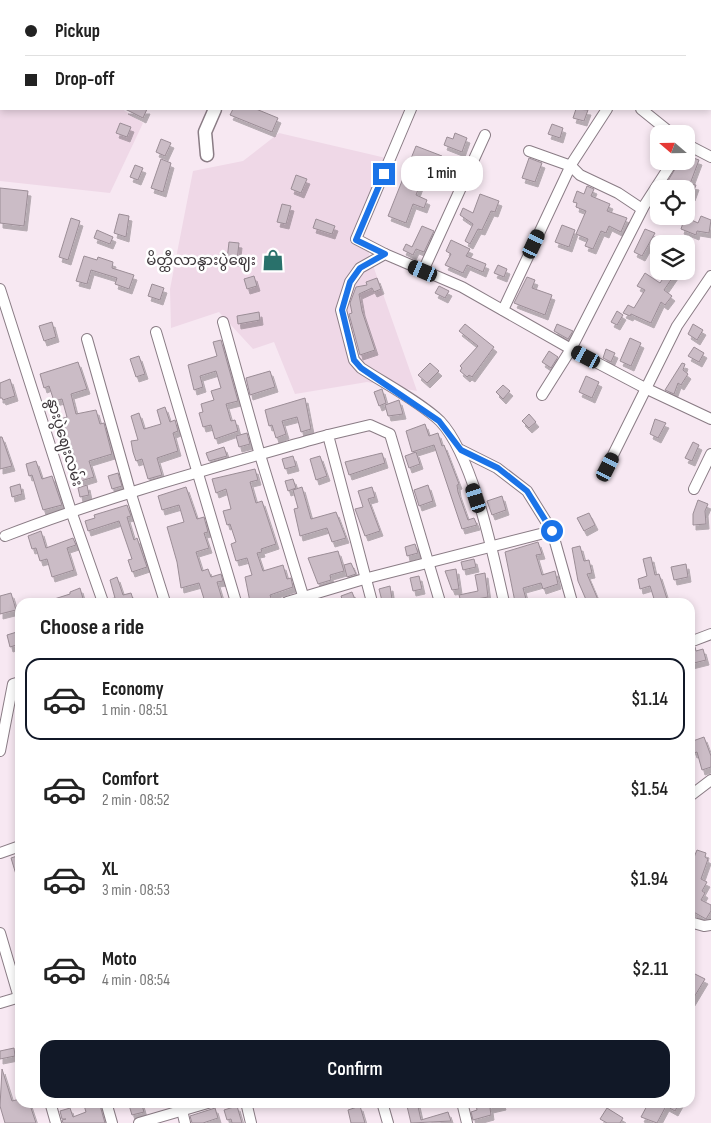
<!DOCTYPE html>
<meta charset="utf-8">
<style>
body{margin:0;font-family:"Sofia Sans Condensed","Noto Sans Myanmar",sans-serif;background:#f2f2f2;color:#222;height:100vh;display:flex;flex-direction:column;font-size:19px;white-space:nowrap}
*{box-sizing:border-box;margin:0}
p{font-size:16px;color:#767676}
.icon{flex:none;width:28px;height:28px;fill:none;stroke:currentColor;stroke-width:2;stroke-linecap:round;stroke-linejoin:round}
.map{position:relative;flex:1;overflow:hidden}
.details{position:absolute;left:15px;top:598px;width:680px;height:510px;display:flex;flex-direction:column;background:#fff;border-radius:15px;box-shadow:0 2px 8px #0003}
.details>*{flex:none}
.hud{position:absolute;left:0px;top:0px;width:711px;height:110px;box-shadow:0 2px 8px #0003;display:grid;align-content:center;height:110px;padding:0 25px;background:#fff}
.needle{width:32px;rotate:290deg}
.tools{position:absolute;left:650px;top:125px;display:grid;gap:10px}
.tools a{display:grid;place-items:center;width:45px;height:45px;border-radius:10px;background:#fff;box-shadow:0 2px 8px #0003;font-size:25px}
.end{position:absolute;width:22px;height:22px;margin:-11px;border:6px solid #1a73e8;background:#fff;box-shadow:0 0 0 2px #fff}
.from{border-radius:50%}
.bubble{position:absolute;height:35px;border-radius:15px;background:#fff;box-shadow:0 2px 8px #0003;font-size:16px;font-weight:600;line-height:35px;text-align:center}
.car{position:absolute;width:15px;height:30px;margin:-15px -8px;border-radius:6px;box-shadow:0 0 4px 1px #0007;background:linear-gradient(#222 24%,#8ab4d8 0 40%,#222 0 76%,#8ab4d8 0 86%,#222 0)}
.hud b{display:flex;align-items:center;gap:18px;height:48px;font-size:19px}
.hud b+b{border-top:1px solid #e0e0e0}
.hud i{width:12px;height:12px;background:#222}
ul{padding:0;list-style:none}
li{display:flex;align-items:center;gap:15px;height:82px;margin:0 10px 8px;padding:0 15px;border:2px solid transparent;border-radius:15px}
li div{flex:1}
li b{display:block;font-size:19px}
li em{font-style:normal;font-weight:600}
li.current{border-color:#111827}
li>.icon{width:45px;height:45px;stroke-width:1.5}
h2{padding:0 25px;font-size:22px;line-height:60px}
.cta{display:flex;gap:10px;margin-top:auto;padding:10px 25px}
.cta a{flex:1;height:58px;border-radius:15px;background:#111827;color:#fff;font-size:20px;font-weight:600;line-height:58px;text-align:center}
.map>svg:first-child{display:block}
.built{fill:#efd8e7}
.building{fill:#cbbcc6;stroke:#9b8d96;filter:url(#shadow)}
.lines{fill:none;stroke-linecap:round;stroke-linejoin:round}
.minor-casing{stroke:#8a7c85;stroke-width:12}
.tertiary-casing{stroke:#8a7c85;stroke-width:15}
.minor{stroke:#fff;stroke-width:10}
.tertiary{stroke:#fff;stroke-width:12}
.route{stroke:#1a73e8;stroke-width:6}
.labels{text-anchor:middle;stroke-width:5;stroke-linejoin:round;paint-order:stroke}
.poi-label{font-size:15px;fill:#3c363a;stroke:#fff;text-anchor:end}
.street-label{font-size:15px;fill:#3c363a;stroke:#fff}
</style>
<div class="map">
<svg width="711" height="1123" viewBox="0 0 711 1123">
<defs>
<filter id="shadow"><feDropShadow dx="3" dy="5" stdDeviation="0" flood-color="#0004"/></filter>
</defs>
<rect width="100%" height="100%" fill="#f7e8f2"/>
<g class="built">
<path d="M0,11L1,109H122L143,123L110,193L0,181Z"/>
<path d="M279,133L386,158L361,231L417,391L367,382L295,394L274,342L253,349L219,312L171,328L170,289L193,171L243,161Z"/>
</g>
<g class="building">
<path d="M125,109H147L143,118Z"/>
<path d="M233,109H256L278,118L272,132L230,115Z"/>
<path d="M576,109L588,110L584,121L573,118Z"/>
<path d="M120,123L131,127L127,137L116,133Z"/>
<path d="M552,124L563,128L560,138L548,134Z"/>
<path d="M455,133L467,138L462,152L444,145L447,137L453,139Z"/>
<path d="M161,139L171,143L165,156L156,152Z"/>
<path d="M416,146L442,156L438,168L444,171L438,185L422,179L416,195L427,200L424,208L413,204L406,223L388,216Z"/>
<path d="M688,156L699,160L690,184L696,185L692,196L686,194V189H663L680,161H686Z"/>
<path d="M529,158L542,163L535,182L522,178Z"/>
<path d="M161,159L171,163L163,192L151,188Z"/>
<path d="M135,165L143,168L138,180L130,177Z"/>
<path d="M296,175L307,179L301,193L291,189Z"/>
<path d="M587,186L594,189L591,196L610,204L607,211L627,218L621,232L609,226L606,233L601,231L593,249L585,246L588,239L576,234L586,211L576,207L577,203L573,202L577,191L584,194Z"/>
<path d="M0,188L28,191L24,226L0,223Z"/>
<path d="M480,194L499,201L495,212L491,211L482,230L478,229L470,244L465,241L473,224L460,215L463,208L473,213Z"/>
<path d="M282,204L291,206L286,224L277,222Z"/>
<path d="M119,214L129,216L126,237L114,233Z"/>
<path d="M701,216L711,220L709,233L697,231L696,235L681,229L685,217L698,223Z"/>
<path d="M71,218L80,221L68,260L59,257Z"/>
<path d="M316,219L335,226L332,234L313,228Z"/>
<path d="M562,225L575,230L569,247L555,242Z"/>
<path d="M422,226L434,231L424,252L416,249L413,255L403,250L406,244L412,247Z"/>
<path d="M645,229L655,233L642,256L634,252Z"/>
<path d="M97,230L113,237L110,244L94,238Z"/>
<path d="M451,240L470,249L466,256L486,264L483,272L467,265L463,273L445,265L451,254L446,251Z"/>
<path d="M229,242L239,243L237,261L227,260Z"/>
<path d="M84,256L97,260L98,257L113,262L112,268L134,275L129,289L115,284L117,278L91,270L87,284L76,281Z"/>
<path d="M498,265L507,269L504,277L494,273Z"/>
<path d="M668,271H677L664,290L672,296L665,305L661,302L651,323L631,314L630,316L623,313L628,305L634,308L645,290L637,286L645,273L660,283Z"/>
<path d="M254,276L257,286L247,289L244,279Z"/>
<path d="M527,277L535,280L532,288L552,295L545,315L514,303Z"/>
<path d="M377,278L381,289L374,292L372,288L359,294L362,311L375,350L360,355L349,314L352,313L350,303L356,287L367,285L366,282Z"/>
<path d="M152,284L164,288L160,300L148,296Z"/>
<path d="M439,286L449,291L445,298L435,293Z"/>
<path d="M617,311L623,315L617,325L611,322Z"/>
<path d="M259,312L260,320L238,324L237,316Z"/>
<path d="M52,322L56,337L44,341L39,326Z"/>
<path d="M465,324L494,347L472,377L469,375L467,377L460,371L462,368L460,366L478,346L459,331Z"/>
<path d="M557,324L573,331L568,339L554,331Z"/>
<path d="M693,324L703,330L697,340L688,334Z"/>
<path d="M630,338L641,343L631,366L620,361Z"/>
<path d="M221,340L238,401L226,404L231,421L235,420L238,431L215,439L211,425L203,427L199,413L203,412L201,404L214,400L211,391L221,388L216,371L200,376L203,387L194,390L188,365L217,356L213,342Z"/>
<path d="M694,347L704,353L699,362L688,356Z"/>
<path d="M606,349L615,353L611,362L603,358Z"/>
<path d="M549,351L558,357L551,368L542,362Z"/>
<path d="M139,356L145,374L136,377L130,359Z"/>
<path d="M78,362L87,389L71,394L76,414L96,410L100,424L104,423L112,454L89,461L94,477L81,481L72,448L68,449L64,434L58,436L54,421L67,417L62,399L54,401L49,386L44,388L40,374Z"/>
<path d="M430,363L439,371L427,383L418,375Z"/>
<path d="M682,363L685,364L683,370L688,374L681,385L678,383L674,394L665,390Z"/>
<path d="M270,371L275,387L250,395L246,378Z"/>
<path d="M586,376L599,382L592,398L579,392Z"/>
<path d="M10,379L15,396L3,400L2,398H0V383Z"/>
<path d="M503,385L510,391L503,399L496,392Z"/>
<path d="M382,389L386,403L379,406L374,392Z"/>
<path d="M305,398L311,429L301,432L297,417L282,421L286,434L276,438L272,425L269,426L265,410Z"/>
<path d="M399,400L403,414L388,416L385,405Z"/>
<path d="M165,407L170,422L175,420L178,431L173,433L178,451L157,458L162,475L148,479L142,459L136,461L133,452L131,441L138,440L131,416L139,413L144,429L161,424L157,410Z"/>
<path d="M529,414L536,422L529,428L522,421Z"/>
<path d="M655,419L666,423L658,438L650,434Z"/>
<path d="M425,424L429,436L438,433L442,446L444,445L459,484L457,485L458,492L468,520L474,518L477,525L462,529L434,445L412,452L406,431Z"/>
<path d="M247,433L250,444L239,447L236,436Z"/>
<path d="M0,437H2L12,466L0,469Z"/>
<path d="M693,442L699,445L692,461L685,458Z"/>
<path d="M224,447L227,456L209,461L206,453Z"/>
<path d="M416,452L420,464L409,468L405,456Z"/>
<path d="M382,453L385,463L349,475L345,462Z"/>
<path d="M293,456L296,466L285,469L282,459Z"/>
<path d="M320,456L327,476L316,480L310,459Z"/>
<path d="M36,461L42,479L52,476L62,505L43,510L32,475L29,476L26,464Z"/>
<path d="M255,469L258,480L250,482L256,503L262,501L276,544L261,549L262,552L257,553L263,571L283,565L287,579L291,578L293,587L270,595L272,601L267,602H250L245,577L252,575L247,558L236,561L231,544L236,542L230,524L227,525L223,511L231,509L226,489L216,493L212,479Z"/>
<path d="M118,473L122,486L112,489L108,476Z"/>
<path d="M293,479L296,488L288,491L285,481Z"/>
<path d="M20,484L22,494L12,497L10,487Z"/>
<path d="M87,485L89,495L80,497L78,488Z"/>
<path d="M428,485L433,501L419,506L414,490Z"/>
<path d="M186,487L197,519L204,517L208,532L204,533L209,548L196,552L202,571L208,569L211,577L221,574L223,581L217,582L223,602H205L199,583L181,588L177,562L167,527L184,522L179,505L162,510L158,496Z"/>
<path d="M302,487L311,519L336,512L346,538L332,542L327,528L300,536L294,509L298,508L293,490Z"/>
<path d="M372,487L375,497L368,499L380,531L365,536L355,509L363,507L358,491Z"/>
<path d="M502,496L506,510L492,515L487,501Z"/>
<path d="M698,500L708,504L705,511L706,524L693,525V514Z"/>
<path d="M127,505L131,516L127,517L134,540L137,538L147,567L132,572L128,560L132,559L119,521L88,531L85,521L95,518L94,515Z"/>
<path d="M589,513L595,525L584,531L577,518Z"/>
<path d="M41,531L46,548L73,538L76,545L67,548L74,570L52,577L47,559L40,561L36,548L32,549L28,536Z"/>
<path d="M538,542L542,554L536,555L542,575L555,571L558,584L543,589L541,583L523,588L526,599L515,602L505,552Z"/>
<path d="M415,544L418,553L407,556L405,547Z"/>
<path d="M580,546L584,561L589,560L592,573L587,574L599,602H587L578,581L572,548Z"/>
<path d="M338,551L344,571L330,575L331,580L318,584L308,558Z"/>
<path d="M651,557L655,575L659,574L667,599L655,602L650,586L640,589L638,579L647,576L643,559Z"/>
<path d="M474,559L476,567L463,570L461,562Z"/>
<path d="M351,563L356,574L347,577L344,565Z"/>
<path d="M686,564L688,577L674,580L671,567Z"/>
<path d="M456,569L459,589L452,590L445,571Z"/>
<path d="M485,573L488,597L461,602L459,595L478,591L475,575Z"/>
<path d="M419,576L422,589L413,591L410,578Z"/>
<path d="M117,577L123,595L131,593L134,602H110L109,599L115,598L110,580Z"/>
<path d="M390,586L392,599L382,601L379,589Z"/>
<path d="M80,588L84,602H48V601L70,594V592Z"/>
<path d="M352,592L356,602H343L341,596Z"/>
<path d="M11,593L16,610L0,614V596Z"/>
<path d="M20,631V644L10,647L7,635Z"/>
<path d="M695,647L696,651L703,649L706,660L690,664V649Z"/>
<path d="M704,737L711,756V767L702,770L697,752L694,753L690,742Z"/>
<path d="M697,850L706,853L705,857L708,859L701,879L707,882L702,891L705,893L701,900L711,905V911L706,919L690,910V867Z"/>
<path d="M20,855V880L18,881L11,858Z"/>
<path d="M693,973L705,979L690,1004V979Z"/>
<path d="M14,1048L15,1056L0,1059V1051Z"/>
<path d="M2,1069L12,1101L20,1099V1102H29L36,1123H5L0,1106Z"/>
<path d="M83,1102H99L105,1123H63L62,1120L66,1119H62L60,1111L70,1108L73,1117L86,1112Z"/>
<path d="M128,1102H141L144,1112L132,1115Z"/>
<path d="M406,1102H417L421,1120L448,1112L451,1121L411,1123Z"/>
<path d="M483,1102H502L503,1105L490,1108L491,1115L473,1120L471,1112L477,1110L476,1105Z"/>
<path d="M649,1102H680L675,1111L666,1106L657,1123L641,1117Z"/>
<path d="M237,1106L242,1123H232L231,1119L227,1120L224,1110Z"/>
<path d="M360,1106L365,1123H351L348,1110Z"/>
<path d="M215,1108L218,1118L203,1123H192L190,1116Z"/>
<path d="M607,1108L623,1118L620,1123H607L600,1119Z"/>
</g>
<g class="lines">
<g class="minor-casing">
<g id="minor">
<path d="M605,0L609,1"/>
<path d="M454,1L455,0"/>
<path d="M643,1L644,0"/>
<path d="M711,25V27"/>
<path d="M641,109L672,134"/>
<path d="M686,144L711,157"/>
<path d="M529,151L571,166L580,175L618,193L642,209"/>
<path d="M385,254L356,239L411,109"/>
<path d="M423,271L485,135"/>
<path d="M0,289L71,511L103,602"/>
<path d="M503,310L572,163L607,109"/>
<path d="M223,322L260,455L305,602"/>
<path d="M156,332L236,602"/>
<path d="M87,339L130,491L165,602"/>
<path d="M542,395L571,349L644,206L673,161"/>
<path d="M461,450L497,468L527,491L552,531L572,602"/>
<path d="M607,467L677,326L711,276"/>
<path d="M694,489L711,454"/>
<path d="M5,536C111,495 220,466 328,435"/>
<path d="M287,602L364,579L552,531"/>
<path d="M372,602L328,435L370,425L390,434L440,602"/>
<path d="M504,602C493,554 473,456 440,421C420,402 384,383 361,368L354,360L341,310L350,282L360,268L385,254L462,287L571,349L645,388L711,419"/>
<path d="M690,642L711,634"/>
<path d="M0,751L13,684L20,682"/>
<path d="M690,796L711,780"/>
<path d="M0,853L20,846"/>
<path d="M690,922L704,926L711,925"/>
<path d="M0,933L20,1001"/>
<path d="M0,1003L20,997"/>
<path d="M50,1102L56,1123"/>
<path d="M106,1102L112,1123"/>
<path d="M180,1102L185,1123"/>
<path d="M246,1102L251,1123"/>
<path d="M382,1102L388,1123"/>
<path d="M462,1102L467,1123"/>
<path d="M139,1123L211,1102"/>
</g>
</g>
<g class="tertiary-casing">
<g id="tertiary">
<path d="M274,1L275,0"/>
<path d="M207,155L205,132L215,109"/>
</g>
</g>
<use href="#minor" class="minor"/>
<use href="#tertiary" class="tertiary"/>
</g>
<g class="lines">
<path class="route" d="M384,174L356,240L385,254L360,268L350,282L342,310L354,360L361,368L439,421L461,450L498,468L527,491L552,531"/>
</g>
<defs>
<g id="shop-bare" transform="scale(1.725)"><path d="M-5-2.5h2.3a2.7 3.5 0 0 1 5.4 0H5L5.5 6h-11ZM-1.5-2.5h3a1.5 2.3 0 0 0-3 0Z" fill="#29716b" stroke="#fff" stroke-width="2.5" paint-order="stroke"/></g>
</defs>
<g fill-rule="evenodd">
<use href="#shop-bare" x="273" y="260"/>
</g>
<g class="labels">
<g class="poi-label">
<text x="256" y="265">မိတ္ထီလာနွားပွဲဈေး</text>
</g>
<g class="street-label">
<text transform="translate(65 442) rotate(73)" y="5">နွားပွဲဈေးလမ်း</text>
</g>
</g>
</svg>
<div class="tools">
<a><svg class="needle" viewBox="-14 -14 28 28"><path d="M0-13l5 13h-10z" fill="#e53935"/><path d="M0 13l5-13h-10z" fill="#767676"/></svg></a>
<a><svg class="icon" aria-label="locate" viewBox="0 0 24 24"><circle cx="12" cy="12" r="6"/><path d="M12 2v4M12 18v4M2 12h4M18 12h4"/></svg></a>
<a><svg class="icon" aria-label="layers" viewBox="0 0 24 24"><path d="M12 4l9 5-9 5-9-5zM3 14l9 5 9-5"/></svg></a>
</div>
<i class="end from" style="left:552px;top:531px"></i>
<i class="end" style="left:384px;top:174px"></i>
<div class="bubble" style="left:401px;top:156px;width:82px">1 min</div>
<i class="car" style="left:534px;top:244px;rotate:25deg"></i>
<i class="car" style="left:423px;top:271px;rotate:293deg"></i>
<i class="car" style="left:586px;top:357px;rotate:298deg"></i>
<i class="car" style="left:608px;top:467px;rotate:27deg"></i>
<i class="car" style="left:476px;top:498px;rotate:342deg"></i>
<div class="hud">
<b><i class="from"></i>Pickup</b>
<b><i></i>Drop-off</b>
</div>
<section class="details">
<h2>Choose a ride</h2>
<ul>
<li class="current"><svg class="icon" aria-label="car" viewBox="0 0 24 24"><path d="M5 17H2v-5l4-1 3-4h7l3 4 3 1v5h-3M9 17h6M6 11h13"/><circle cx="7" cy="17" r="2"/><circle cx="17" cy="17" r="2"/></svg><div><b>Economy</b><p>1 min · 08:51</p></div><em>$1.14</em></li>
<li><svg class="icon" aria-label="car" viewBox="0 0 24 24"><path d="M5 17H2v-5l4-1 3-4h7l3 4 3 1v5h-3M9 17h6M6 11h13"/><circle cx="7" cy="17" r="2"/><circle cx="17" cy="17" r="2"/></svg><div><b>Comfort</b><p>2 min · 08:52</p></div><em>$1.54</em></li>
<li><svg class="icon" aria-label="car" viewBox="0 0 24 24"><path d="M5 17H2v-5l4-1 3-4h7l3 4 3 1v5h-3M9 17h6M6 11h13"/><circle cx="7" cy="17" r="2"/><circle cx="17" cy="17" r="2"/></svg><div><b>XL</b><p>3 min · 08:53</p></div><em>$1.94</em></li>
<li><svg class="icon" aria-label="car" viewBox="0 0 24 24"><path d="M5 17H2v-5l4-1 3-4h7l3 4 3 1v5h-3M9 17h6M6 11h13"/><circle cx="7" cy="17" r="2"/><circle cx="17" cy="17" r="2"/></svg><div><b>Moto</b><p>4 min · 08:54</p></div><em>$2.11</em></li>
</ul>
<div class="cta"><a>Confirm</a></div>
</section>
</div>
